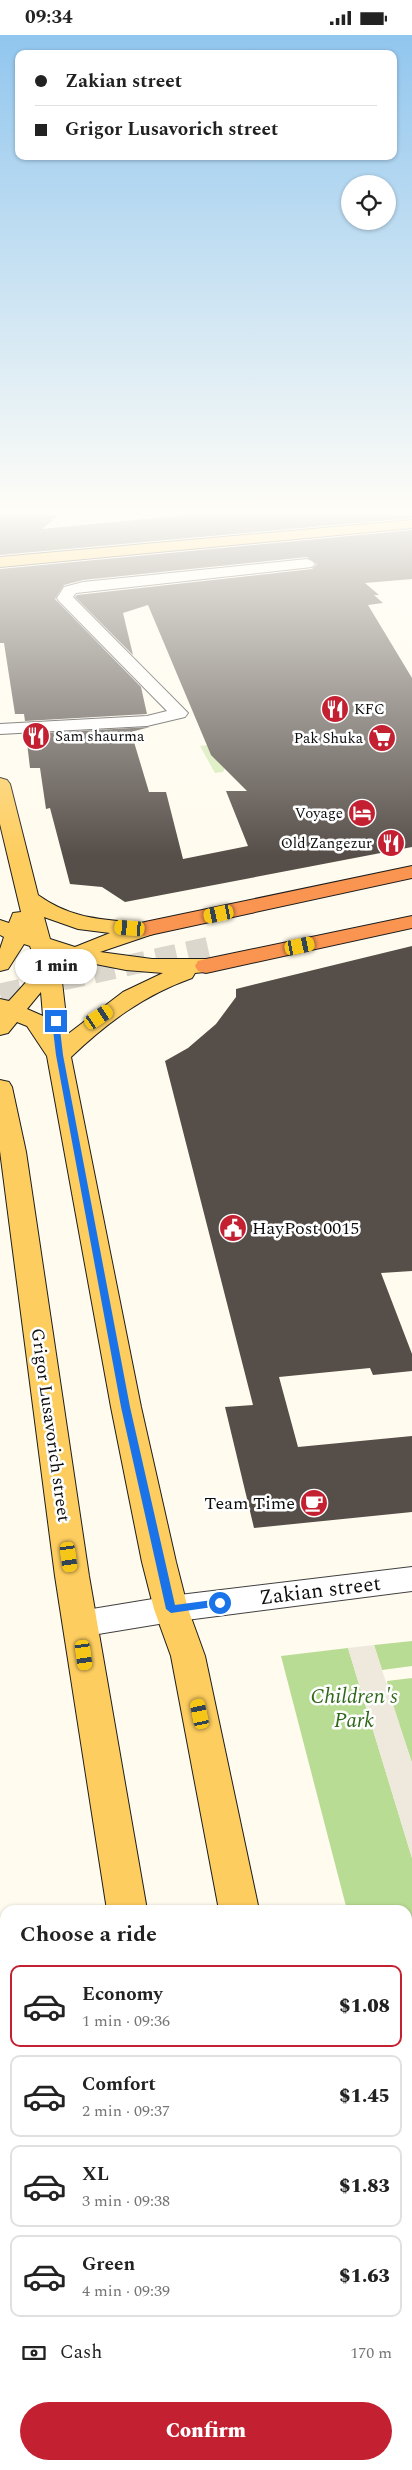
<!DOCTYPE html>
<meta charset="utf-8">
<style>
body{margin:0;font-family:Spectral,serif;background:#f6f6f6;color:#222;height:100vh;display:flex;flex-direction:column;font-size:19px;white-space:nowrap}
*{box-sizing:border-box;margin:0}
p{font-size:16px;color:#767676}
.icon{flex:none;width:28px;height:28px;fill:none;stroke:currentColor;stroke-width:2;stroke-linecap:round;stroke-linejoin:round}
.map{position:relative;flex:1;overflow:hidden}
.panel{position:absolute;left:0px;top:1870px;width:412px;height:565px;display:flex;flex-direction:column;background:#fff;border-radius:15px 15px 0 0;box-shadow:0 1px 4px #0004}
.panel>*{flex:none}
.top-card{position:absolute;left:15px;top:15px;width:382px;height:110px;border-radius:10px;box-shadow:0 1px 4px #0004;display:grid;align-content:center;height:110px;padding:0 20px;background:#fff}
.buttons{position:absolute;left:341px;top:140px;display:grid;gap:10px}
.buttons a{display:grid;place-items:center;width:55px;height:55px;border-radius:50%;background:#fff;box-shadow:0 1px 4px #0004;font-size:25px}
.end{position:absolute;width:22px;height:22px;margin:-11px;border:6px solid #1a73e8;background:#fff;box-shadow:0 0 0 2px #fff}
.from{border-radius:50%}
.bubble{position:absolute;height:35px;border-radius:18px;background:#fff;box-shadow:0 1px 4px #0004;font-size:16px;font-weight:800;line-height:35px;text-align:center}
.car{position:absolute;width:15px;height:30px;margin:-15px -8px;border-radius:6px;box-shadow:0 0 4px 1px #0007;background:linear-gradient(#f5c518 24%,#345 0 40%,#f5c518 0 76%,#345 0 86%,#f5c518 0)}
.top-card b{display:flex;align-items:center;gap:18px;height:48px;font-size:19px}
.top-card b+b{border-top:1px solid #e0e0e0}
.top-card i{width:12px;height:12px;background:#222}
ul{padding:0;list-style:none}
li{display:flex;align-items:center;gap:15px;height:82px;margin:0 10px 8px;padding:0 10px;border:2px solid #e0e0e0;border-radius:10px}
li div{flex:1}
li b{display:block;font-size:19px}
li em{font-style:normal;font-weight:800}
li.active{border-color:#c32032}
li>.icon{width:45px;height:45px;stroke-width:1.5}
h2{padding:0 20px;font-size:22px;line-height:60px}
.pay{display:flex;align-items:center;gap:12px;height:55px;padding:0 20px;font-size:19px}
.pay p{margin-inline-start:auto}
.primary-button{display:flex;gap:10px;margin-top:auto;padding:10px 20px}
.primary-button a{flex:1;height:58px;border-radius:30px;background:#c32032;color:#fff;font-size:20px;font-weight:800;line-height:58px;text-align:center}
.status{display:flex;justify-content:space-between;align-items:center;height:35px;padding:0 25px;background:#fff;direction:ltr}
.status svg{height:14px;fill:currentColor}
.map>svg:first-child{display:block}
.green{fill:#d5ebb6}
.forest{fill:#b9dc94}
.plaza{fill:#efe9dd}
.building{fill:#564e49}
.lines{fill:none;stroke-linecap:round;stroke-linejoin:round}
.highway-tunnel{stroke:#dbd7cc;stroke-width:21;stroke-dasharray:21 11;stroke-linecap:butt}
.minor-casing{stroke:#404040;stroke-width:2}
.major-casing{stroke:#1e1e1e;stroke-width:2}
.highway-casing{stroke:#1e1e1e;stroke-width:2}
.minor{fill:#fff;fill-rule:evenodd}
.major{fill:#fdcd5f;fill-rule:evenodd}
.highway{fill:#fa9451;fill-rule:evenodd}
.route{fill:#1a73e8}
.labels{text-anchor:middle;stroke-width:5;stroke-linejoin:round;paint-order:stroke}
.far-poi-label{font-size:15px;fill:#0d0d0d;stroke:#fff;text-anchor:end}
.poi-label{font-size:18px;fill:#0d0d0d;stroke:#fff;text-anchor:start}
.street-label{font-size:18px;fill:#0d0d0d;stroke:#fff}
.near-street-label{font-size:21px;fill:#0d0d0d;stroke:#fff}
.near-park-label{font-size:21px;font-style:italic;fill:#30681b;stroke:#fff}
</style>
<div class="status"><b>09:34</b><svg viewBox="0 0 49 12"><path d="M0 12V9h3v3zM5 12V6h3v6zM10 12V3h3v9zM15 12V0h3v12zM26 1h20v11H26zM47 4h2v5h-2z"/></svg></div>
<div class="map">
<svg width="412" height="2435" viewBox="0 0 412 2435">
<rect width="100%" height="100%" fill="#fffbee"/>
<g class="green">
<path d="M215,709L225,732L223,737L215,738L200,711Z"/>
<path d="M0,2276H5V2430H72V2435H0Z"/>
</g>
<g class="forest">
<path d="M412,1606V1631L382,1635L374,1610Z"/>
<path d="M348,1613L412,1823V2128L408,2111V1875H347L281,1621Z"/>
<path d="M412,1643V1728L390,1663L387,1646Z"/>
</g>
<path class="plaza" d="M374,1610L412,1728V1823L348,1613Z"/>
<g class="building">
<path d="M0,480H59L42,494L187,480H412V483L0,520Z"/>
<path d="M412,495V544L365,548L379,560H374L383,568L368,570L412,643V812L125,867L102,852L70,849L50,773L46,774L40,733H30L26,699L150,692L131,697L149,757H166L183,824L248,811L226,756H247L211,720L148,570L123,578L133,620L75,562L77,560L312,534L317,529L307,522L83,545L64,550L55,564L141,652L147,679L25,686L24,679H15L4,608H0V534Z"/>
<path d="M412,911V1236L381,1238L412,1319V1336L373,1340L370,1333L279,1342L298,1412L412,1401V1477L254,1493L225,1372L253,1370L165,1026L188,1013L216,989L236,962V954Z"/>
</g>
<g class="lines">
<path class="highway-tunnel" d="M0,959L210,912"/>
<g class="minor-casing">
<g id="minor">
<path d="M307,524L312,526L315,529L312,532L76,558L73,562L188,678L185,682L147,691L0,699V689L147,681L167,676L59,566L57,563L64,552L83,547Z"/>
<path d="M412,1532V1556L171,1587L80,1602L68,1598L63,1589L68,1580L80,1576L171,1561Z"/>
</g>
</g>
<g class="major-casing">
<g id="major">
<path d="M412,485V493L0,532V522Z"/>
<path d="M0,743L7,745L10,749L38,860C72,884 99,884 138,888C143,889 147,888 153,889L156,894L153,899L100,917L152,924H206L214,926L217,931L214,936L195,938L192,943C144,960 108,987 71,1022L141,1372L176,1527L188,1574L205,1621L259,1875H219L171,1621L154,1574L142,1527L111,1372L47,1021L27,991L17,987L8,998L0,1000V964L9,966L38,934L30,911L24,909L8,934L0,936V914L4,902L0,900V885L9,888L13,878L21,877L0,789ZM44,882L78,894L110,898L75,912L50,904ZM80,926L126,935L163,938L123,957L68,999L61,938ZM41,957L43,981L27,974Z"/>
<path d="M0,1045L9,1047L12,1052L26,1117L89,1541L147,1875H107L55,1541L0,1116Z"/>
<rect x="195" y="2430" width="50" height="5"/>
<path d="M327,2430H377L378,2435H328Z"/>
</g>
</g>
<g class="highway-casing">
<g id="highway">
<path d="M412,831V843L145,901L137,899L134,894L137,889L145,887Z"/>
<path d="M412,881V893L206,938L198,936L195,931L198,926L206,924Z"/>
</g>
</g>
<use href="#minor" class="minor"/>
<use href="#major" class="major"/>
<use href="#highway" class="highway"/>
</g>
<linearGradient id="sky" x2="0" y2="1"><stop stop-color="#91c6ee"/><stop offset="0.58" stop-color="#fffdf7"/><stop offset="1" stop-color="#fffdf7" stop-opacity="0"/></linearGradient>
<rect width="412" height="821" fill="url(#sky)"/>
<path class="route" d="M56,984L59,986L63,1020L130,1372L175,1570L220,1564L225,1568L220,1571L171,1578L166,1574L121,1372L56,1020L52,986Z"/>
<defs>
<g id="restaurant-disc" transform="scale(1.4375)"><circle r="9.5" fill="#c32032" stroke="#fff"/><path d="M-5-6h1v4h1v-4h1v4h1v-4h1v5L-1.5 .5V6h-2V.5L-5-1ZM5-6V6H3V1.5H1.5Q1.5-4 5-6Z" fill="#fff"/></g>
<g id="supermarket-disc" transform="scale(1.4375)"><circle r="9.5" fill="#c32032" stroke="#fff"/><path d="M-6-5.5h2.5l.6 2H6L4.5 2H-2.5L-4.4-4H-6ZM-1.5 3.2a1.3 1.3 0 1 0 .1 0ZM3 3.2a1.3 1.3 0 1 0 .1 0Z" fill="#fff"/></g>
<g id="hotel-disc" transform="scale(1.4375)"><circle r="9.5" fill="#c32032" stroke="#fff"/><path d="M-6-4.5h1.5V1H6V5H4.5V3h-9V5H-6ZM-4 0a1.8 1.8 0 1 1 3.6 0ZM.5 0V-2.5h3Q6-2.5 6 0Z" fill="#fff"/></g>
<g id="civic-disc" transform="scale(1.4375)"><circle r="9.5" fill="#c32032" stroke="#fff"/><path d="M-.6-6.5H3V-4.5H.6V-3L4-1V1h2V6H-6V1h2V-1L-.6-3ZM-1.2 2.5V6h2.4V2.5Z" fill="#fff"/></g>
<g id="cafe-disc" transform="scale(1.4375)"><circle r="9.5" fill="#c32032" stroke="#fff"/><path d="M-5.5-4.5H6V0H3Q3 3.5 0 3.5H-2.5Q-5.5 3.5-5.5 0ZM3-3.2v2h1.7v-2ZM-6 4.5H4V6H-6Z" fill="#fff"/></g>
</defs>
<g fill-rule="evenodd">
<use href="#restaurant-disc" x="335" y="674"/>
<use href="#restaurant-disc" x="36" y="701"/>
<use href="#supermarket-disc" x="382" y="703"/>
<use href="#hotel-disc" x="362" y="778"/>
<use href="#restaurant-disc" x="391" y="808"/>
<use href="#civic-disc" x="233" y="1193"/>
<use href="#cafe-disc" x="314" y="1468"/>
</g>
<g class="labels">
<g class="far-poi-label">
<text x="354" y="679" text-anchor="start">KFC</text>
<text x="55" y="706" text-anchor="start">Sam shaurma</text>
<text x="363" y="708">Pak Shuka</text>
<text x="343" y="783">Voyage</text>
<text x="372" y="813">Old Zangezur</text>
</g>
<g class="poi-label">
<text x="252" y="1199">HayPost 0015</text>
<text x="295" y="1474" text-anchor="end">Team Time</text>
</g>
<g class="street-label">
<text transform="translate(51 1390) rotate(82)" y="6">Grigor Lusavorich street</text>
</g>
<g class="near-street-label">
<text transform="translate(320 1555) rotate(-7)" y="7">Zakian street</text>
</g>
<g class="near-park-label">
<text x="354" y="1668">Children's<tspan x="354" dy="24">Park</tspan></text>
</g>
</g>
</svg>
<div class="buttons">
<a><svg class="icon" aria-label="locate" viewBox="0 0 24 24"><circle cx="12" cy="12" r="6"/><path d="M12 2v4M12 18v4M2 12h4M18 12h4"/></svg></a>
</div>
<i class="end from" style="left:220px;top:1568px"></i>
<i class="end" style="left:56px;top:986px"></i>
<div class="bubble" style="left:15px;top:914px;width:82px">1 min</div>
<i class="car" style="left:219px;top:879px;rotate:258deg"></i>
<i class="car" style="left:130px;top:893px;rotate:274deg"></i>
<i class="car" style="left:300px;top:911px;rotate:78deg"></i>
<i class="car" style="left:99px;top:982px;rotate:56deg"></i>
<i class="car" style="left:69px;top:1522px;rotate:172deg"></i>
<i class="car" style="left:84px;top:1620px;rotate:172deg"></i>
<i class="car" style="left:200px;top:1679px;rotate:348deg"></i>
<div class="top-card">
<b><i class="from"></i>Zakian street</b>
<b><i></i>Grigor Lusavorich street</b>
</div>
<section class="panel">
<h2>Choose a ride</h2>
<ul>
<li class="active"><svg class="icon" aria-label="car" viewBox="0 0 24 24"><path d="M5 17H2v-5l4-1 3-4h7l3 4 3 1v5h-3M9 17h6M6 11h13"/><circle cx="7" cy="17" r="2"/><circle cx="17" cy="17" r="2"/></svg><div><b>Economy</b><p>1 min · 09:36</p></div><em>$1.08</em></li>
<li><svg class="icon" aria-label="car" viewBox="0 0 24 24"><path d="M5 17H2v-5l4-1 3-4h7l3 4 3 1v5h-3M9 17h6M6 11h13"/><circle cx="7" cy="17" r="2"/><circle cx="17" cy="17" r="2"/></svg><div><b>Comfort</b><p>2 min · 09:37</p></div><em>$1.45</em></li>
<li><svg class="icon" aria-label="car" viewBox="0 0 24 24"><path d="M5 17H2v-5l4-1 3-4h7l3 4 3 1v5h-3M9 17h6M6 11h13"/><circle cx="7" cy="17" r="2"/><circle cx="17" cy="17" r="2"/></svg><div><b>XL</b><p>3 min · 09:38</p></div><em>$1.83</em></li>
<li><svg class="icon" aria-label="car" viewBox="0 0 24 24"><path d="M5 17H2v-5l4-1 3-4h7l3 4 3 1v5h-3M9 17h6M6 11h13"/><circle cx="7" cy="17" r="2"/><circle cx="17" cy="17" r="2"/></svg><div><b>Green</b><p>4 min · 09:39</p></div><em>$1.63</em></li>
</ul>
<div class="pay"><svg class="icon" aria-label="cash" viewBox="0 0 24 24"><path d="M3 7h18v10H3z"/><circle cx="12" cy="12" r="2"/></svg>Cash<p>170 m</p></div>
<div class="primary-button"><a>Confirm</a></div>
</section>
</div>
